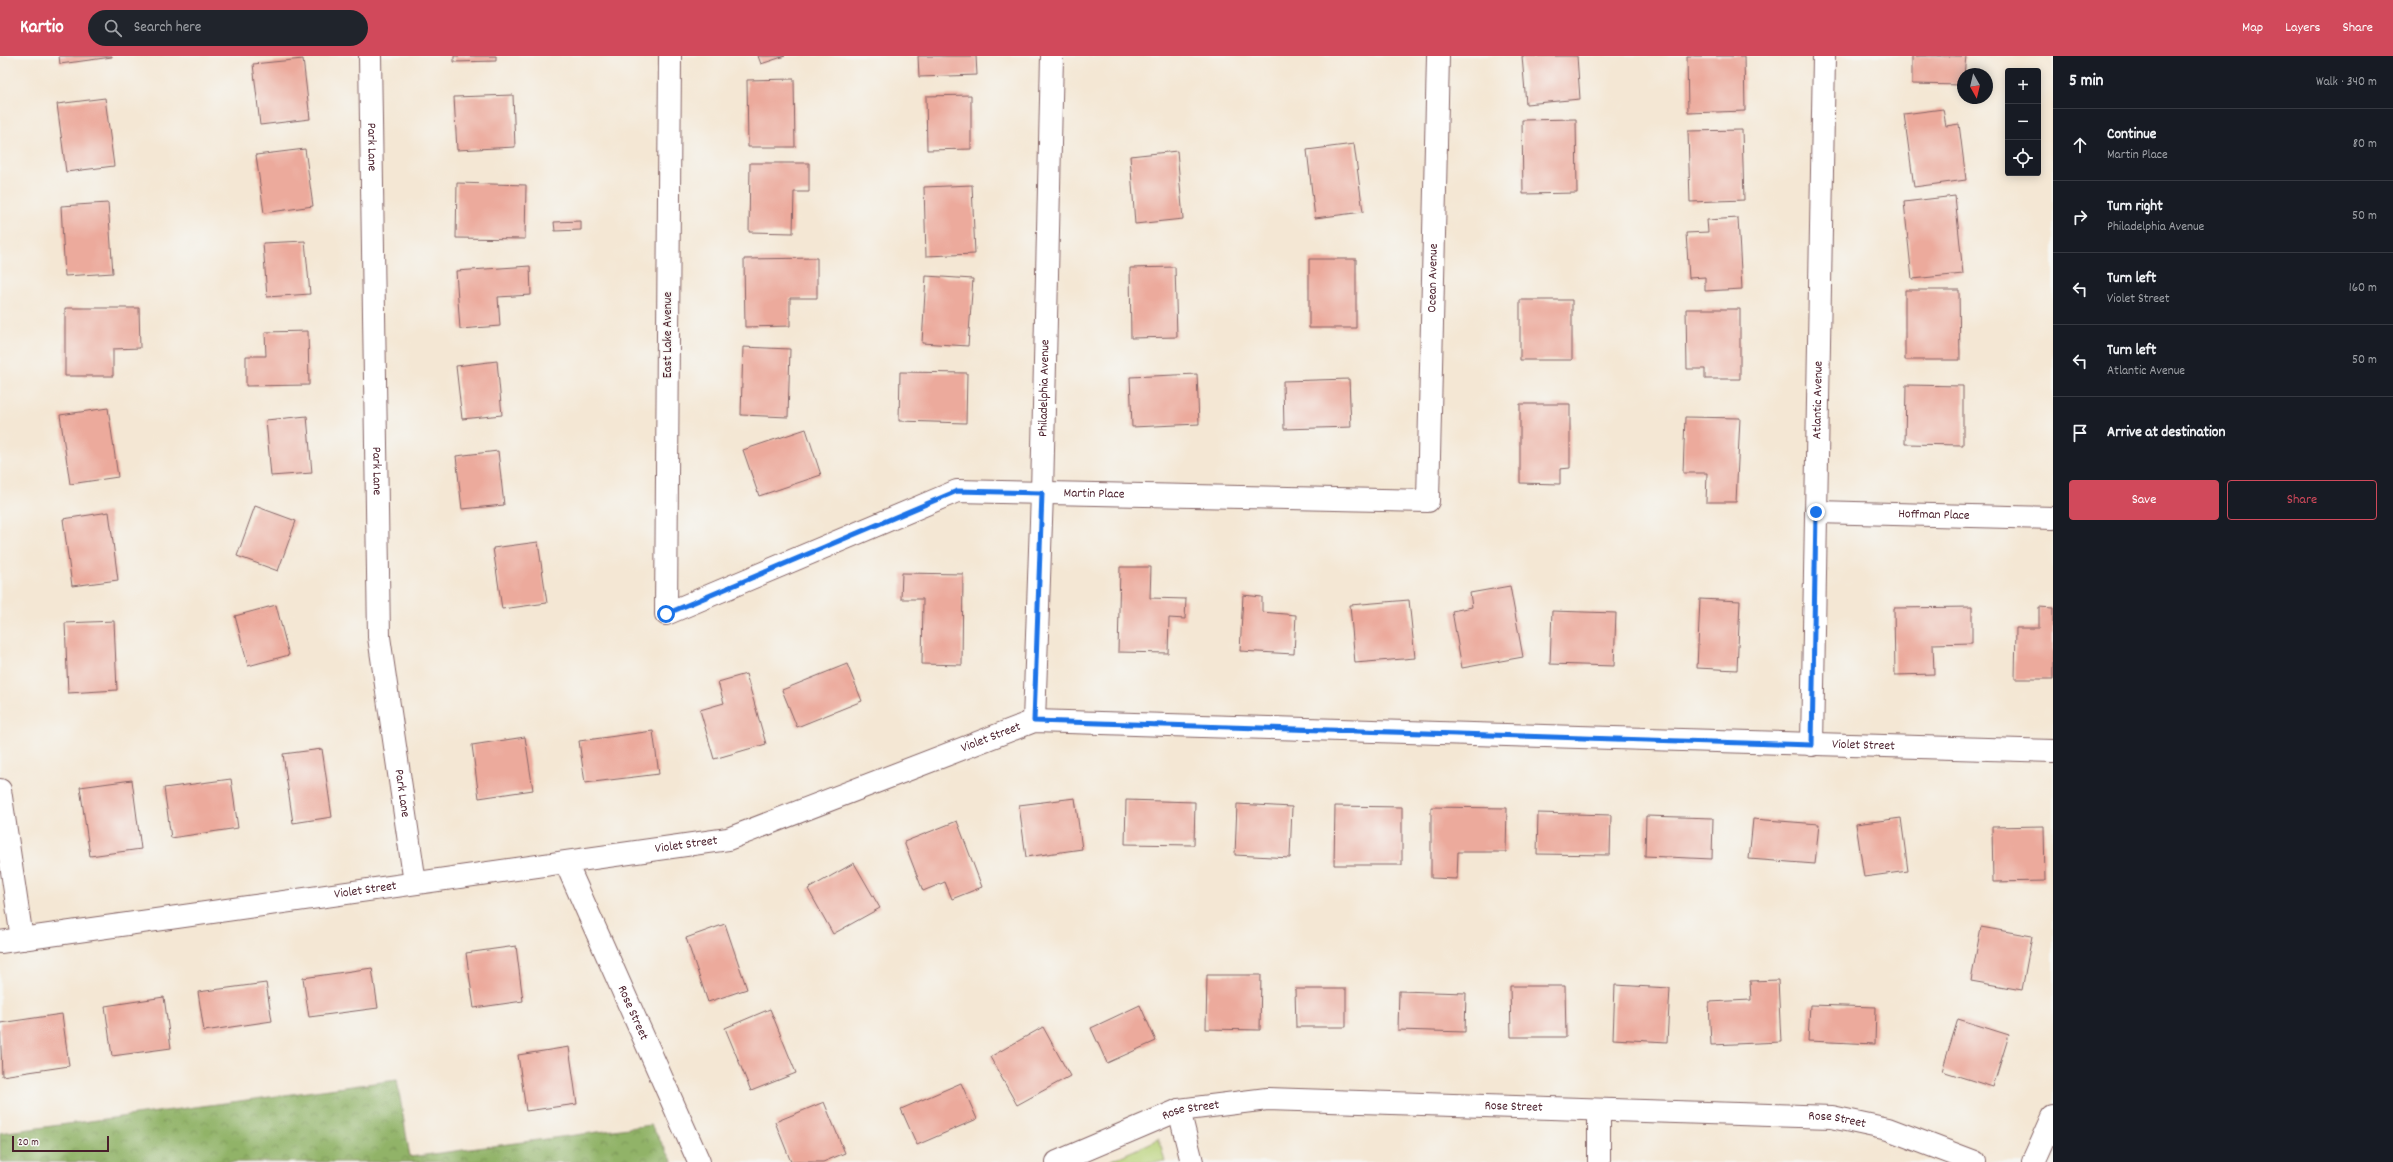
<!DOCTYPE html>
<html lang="en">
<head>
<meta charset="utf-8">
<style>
  :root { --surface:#171b24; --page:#20242c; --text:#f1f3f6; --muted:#9ea1a6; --line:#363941; --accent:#d1495b }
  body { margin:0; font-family:Dekko,sans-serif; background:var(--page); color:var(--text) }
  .controls { position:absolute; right:12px; top:12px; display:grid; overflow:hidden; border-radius:4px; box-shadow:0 2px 10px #0003 }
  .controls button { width:36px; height:36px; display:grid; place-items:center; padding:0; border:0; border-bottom:1px solid var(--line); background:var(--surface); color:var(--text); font:20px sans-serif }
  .compass { position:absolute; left:1957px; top:12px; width:36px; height:36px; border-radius:50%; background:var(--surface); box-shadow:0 2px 10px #0003; rotate:172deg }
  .scale { position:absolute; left:12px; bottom:10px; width:97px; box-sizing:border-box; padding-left:4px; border:2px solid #4a1f2b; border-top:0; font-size:11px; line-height:14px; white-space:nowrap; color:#4a1f2b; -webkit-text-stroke:3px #f6f6f2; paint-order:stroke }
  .stop { position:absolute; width:12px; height:12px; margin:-9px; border:3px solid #1a73e8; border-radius:50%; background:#fff }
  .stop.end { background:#1a73e8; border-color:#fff; box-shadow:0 1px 4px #0008 }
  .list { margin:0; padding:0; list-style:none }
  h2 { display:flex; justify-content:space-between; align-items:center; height:52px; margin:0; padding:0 16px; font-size:17px }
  h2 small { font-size:13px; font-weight:400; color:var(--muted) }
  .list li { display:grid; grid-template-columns:26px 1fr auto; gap:12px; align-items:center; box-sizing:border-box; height:72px; padding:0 16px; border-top:1px solid var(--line) }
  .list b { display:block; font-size:15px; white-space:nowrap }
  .list p { margin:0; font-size:13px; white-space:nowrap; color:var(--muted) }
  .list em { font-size:13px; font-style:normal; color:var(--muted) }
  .actions { display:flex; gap:8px; padding:12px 16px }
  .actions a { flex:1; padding:9px 0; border:1px solid var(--accent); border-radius:4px; text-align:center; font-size:14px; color:var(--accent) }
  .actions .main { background:var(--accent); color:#fff }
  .icon { flex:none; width:22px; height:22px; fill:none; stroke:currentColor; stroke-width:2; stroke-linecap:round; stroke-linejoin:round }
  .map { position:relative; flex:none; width:2053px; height:1106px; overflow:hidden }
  header { display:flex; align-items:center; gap:24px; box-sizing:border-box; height:56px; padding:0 20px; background:var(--accent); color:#fff }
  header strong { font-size:19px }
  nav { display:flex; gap:22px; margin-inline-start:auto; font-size:14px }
  .search { width:280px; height:36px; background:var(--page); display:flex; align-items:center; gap:10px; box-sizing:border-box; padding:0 14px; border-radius:22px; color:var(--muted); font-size:15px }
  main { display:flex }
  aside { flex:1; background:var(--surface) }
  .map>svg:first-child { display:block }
  .forest { fill:url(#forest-crowns); stroke:#6e694a }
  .green { fill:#b7d177; stroke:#807851 }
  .building { fill:#ecaa9c }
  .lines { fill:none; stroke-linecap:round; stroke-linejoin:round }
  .minor-casing { stroke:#866566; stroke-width:24 }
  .minor { stroke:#fff; stroke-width:22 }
  .route { stroke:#1a73e8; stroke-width:5 }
  .labels { text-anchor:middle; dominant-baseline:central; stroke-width:3; stroke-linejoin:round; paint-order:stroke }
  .street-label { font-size:13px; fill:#4a1f2b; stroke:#f6f6f2 }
</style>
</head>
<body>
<header>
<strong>Kartio</strong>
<div class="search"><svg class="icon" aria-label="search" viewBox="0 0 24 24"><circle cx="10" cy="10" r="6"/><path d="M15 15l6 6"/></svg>Search here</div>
<nav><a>Map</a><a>Layers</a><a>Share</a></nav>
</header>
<main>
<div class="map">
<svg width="2053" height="1106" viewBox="0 0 2053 1106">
  <defs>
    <pattern id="forest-crowns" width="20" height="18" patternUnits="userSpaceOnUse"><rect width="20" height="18" fill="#91b368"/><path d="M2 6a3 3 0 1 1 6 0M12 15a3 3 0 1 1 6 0" fill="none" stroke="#789156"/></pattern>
  </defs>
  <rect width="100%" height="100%" fill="#f6f6f2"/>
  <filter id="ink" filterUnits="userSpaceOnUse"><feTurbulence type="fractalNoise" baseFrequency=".025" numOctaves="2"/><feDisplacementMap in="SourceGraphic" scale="8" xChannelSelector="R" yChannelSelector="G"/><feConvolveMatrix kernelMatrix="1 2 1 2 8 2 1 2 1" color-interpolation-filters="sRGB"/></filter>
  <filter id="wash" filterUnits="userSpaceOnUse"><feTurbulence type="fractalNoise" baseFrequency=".012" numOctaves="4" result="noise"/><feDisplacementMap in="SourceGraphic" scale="16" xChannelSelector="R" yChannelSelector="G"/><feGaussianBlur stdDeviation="0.9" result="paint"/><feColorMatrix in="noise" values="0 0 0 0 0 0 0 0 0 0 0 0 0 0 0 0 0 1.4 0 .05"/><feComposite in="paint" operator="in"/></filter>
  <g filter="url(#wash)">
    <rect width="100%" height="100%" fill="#f4e7d4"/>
    <!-- forest -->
    <path class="forest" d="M397 1024 410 1101 651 1069 673 1106H2L0 1103V1077Z"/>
    <!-- green -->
    <path class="green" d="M1159 1083 1165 1106H1108Z"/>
    <g id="blocks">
      <!-- building -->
      <path class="building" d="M59 0H112V1L60 8Z
        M454 0H496V5L454 6Z
        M758 0H785L761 8Z
        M918 0H976L977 19 919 21Z
        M1522 0H1577L1580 43 1526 48Z
        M1687 0H1744L1745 55 1688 57Z
        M1912 0H1966L1963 29 1912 28Z
        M303 3 310 63 260 69 253 8Z
        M794 23 795 91H748L747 24Z
        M513 39 515 91 457 94 454 41Z
        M971 39V93L927 94 926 40Z
        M105 42 114 110 66 116 57 48Z
        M1943 53 1946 70 1959 68 1966 124 1914 131 1904 58Z
        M1576 63 1577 137 1523 138 1522 64Z
        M1742 74 1744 144 1690 146 1688 75Z
        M1354 88 1363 156 1315 162 1307 94Z
        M305 93 313 150 264 157 256 99Z
        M1177 95 1183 163 1135 168 1130 100Z
        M750 107H809V136H794L793 177 749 176Z
        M457 127 526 129 525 183 456 182Z
        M972 129 975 198 926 200 924 131Z
        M1955 140 1963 218 1912 223 1904 146Z
        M108 147 113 217 65 220 61 150Z
        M1738 162 1742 233 1705 235V221L1689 222 1686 177 1708 176 1707 164Z
        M581 165V174L555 175 554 166Z
        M305 185 310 238 267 241 263 187Z
        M817 202V242H790V270L745 271 744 203Z
        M1309 203H1356V272H1309Z
        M530 210 531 239 498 241 500 270 460 273 456 215Z
        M1175 211 1177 281 1131 282 1130 212Z
        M926 220 973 223 968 290 922 287Z
        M1905 234H1959L1960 304H1905Z
        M1520 244H1572V304H1520Z
        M65 252H139L140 292 113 293V320H65Z
        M1686 253H1740V323H1705V313H1687Z
        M308 275 309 329 246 330V300H266L265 276Z
        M743 291 790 293 788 361 741 359Z
        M497 305 502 359 462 363 456 310Z
        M900 316 967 317 966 367 899 365Z
        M1197 318 1199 368 1132 371 1130 321Z
        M1349 323 1351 371 1284 373 1283 325Z
        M1906 329 1963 330V389L1905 388Z
        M1520 348H1570V412L1560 413V428L1520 427Z
        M108 352 118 421 70 428 60 359Z
        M307 360 312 417 271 420 266 364Z
        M1685 361 1740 362 1736 446H1706L1707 417H1683Z
        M806 373 821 419 759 440 743 394Z
        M498 395 504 449 462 453 456 400Z
        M255 450 296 465 278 515 237 500Z
        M109 456 118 524 72 530 63 463Z
        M538 486 547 547 502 553 493 492Z
        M1120 511H1151L1150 542 1186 543 1185 563 1169 562 1168 597 1118 596Z
        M902 517 963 518 962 609 922 608 923 543H901Z
        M1510 530 1523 601 1462 612 1452 555 1472 551 1470 537Z
        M1243 539 1262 541V556L1296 559 1294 598 1240 595Z
        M1700 543 1740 545 1737 614 1697 612Z
        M1409 544 1415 602 1355 607 1350 549Z
        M276 549 289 599 248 610 235 560Z
        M1972 551V587L1933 588 1934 618 1895 619 1894 552Z
        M2039 551 2053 552V623H2015L2016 572H2039Z
        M1552 555 1616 557 1614 610 1550 608Z
        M114 565 117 634 68 637 65 567Z
        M847 608 862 645 797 671 782 634Z
        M746 618 766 688 714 703 700 654 724 647 718 626Z
        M653 675 659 718 585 727 579 685Z
        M525 681 533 734 479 742 472 689Z
        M322 693 332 761 293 767 283 698Z
        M231 723 238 772 171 782 164 732Z
        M132 724 141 793 90 800 80 731Z
        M1075 742 1082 793 1026 801 1019 749Z
        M1126 744 1195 746 1194 789 1125 788Z
        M1237 748 1292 751 1290 802 1235 799Z
        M1335 750 1402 751V809H1334Z
        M1431 751 1507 752 1506 796H1458L1457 823 1431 822Z
        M1538 757 1611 759 1610 799 1537 798Z
        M1646 760 1713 762 1712 803 1645 800Z
        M1901 762 1908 815 1864 821 1856 768Z
        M1753 763 1819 768 1815 808 1749 803Z
        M957 765 982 831 952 843 945 826 923 835 904 786Z
        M2044 770 2045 825 1993 826 1992 771Z
        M854 807 880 852 833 878 808 833Z
        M725 868 747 933 708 946 686 882Z
        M1981 871 2032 880 2022 934 1971 925Z
        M516 890 523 945 474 952 466 897Z
        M372 912 378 952 309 961 303 922Z
        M1207 919H1261L1260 974 1206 973Z
        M1778 924 1781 986 1711 989 1709 946 1751 944 1750 925Z
        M266 927 272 965 204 975 198 936Z
        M1615 929 1670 932 1667 986 1613 983Z
        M1510 930H1565L1566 981H1511Z
        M1295 933H1346V971H1296Z
        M1399 935 1466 937 1465 976 1398 974Z
        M164 941 171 992 112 1000 105 950Z
        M1140 949 1156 985 1107 1007 1091 972Z
        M1810 949 1876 951 1875 988 1808 985Z
        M770 953 796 1017 751 1035 725 972Z
        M62 958 69 1010 2 1020 0 967Z
        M1958 963 2009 979 1993 1031 1942 1015Z
        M1043 971 1070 1020 1017 1049 990 1001Z
        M569 991 577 1048 526 1055 518 999Z
        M961 1027 977 1063 917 1089 901 1053Z
        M824 1046 845 1097 823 1106H791L775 1066Z"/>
    </g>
  </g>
  <g filter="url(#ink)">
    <use href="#blocks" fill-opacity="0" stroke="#866566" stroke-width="1"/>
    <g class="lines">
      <defs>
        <g id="minor">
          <path id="s1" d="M370 0 379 581 415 827"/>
          <path id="s2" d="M670 0 666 558 957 435 1428 445 1438 0"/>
          <path id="s3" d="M1816 456 2053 462"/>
          <path id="s4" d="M1034 665 1042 437 1052 0"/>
          <path id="s5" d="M1812 689 1824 0"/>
          <path d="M0 734 22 883"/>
          <path id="s6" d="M566 807 699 1106"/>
          <path id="s7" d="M0 886 728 783 1034 665 2053 695"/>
          <path d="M1179 1054 1192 1106"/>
          <path id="s8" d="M1057 1106 1179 1054 1267 1043 1832 1061 1888 1073 1975 1106"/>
          <path d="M1599 1106V1054"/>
          <path d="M2033 1106 2053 1061"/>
        </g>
      </defs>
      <!-- minor casing -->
      <use href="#minor" class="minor-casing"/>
      <!-- minor -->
      <use href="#minor" class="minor"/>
    </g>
  </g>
  <g class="lines" filter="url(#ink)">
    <!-- route -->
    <path class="route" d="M666 558 957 435 1042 437 1034 665 1812 689 1816 456"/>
  </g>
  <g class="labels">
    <!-- street labels -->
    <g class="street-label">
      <text stroke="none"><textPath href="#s1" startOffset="91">Park Lane</textPath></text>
      <text stroke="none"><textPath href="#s2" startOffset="1568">Ocean Avenue</textPath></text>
      <text transform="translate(668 279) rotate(-90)">East Lake Avenue</text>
      <text stroke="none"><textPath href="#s4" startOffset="333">Philadelphia Avenue</textPath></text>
      <text stroke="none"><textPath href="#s5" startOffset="345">Atlantic Avenue</textPath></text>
      <text stroke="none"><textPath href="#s1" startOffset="415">Park Lane</textPath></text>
      <text stroke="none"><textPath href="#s2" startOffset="1011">Martin Place</textPath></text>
      <text stroke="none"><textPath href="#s3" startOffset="118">Hoffman Place</textPath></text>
      <text stroke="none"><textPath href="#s7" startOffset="1017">Violet Street</textPath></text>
      <text stroke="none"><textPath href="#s7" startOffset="1893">Violet Street</textPath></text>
      <text stroke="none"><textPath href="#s1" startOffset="739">Park Lane</textPath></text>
      <text stroke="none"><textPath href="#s7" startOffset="693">Violet Street</textPath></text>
      <text stroke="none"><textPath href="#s7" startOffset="369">Violet Street</textPath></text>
      <text stroke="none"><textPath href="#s6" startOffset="164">Rose Street</textPath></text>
      <text stroke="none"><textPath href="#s8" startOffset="468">Rose Street</textPath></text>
      <text stroke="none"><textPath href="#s8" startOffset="144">Rose Street</textPath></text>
      <text stroke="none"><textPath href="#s8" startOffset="792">Rose Street</textPath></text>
    </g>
  </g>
</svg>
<div class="controls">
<button>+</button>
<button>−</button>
<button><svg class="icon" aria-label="locate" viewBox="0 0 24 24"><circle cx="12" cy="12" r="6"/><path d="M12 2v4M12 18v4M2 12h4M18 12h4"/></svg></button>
</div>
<svg class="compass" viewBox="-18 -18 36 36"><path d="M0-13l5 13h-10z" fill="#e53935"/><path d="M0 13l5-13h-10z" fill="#9ea1a6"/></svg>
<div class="scale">20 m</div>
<div class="stop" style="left:666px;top:558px"></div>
<div class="stop end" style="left:1816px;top:456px"></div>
</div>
<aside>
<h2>5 min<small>Walk · 340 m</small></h2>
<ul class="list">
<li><svg class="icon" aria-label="ahead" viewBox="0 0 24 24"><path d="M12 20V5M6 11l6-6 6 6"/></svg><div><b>Continue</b><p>Martin Place</p></div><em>80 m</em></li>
<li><svg class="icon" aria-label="right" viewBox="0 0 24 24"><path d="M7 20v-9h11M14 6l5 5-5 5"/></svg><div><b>Turn right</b><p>Philadelphia Avenue</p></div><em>50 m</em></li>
<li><svg class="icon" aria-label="left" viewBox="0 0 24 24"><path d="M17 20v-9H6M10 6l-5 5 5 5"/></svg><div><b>Turn left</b><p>Violet Street</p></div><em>160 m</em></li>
<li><svg class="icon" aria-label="left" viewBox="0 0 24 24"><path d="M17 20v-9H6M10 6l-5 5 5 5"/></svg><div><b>Turn left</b><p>Atlantic Avenue</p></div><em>50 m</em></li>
<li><svg class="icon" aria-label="arrive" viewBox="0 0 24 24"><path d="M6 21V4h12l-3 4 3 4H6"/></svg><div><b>Arrive at destination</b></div></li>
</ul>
<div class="actions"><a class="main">Save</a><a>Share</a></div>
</aside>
</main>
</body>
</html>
